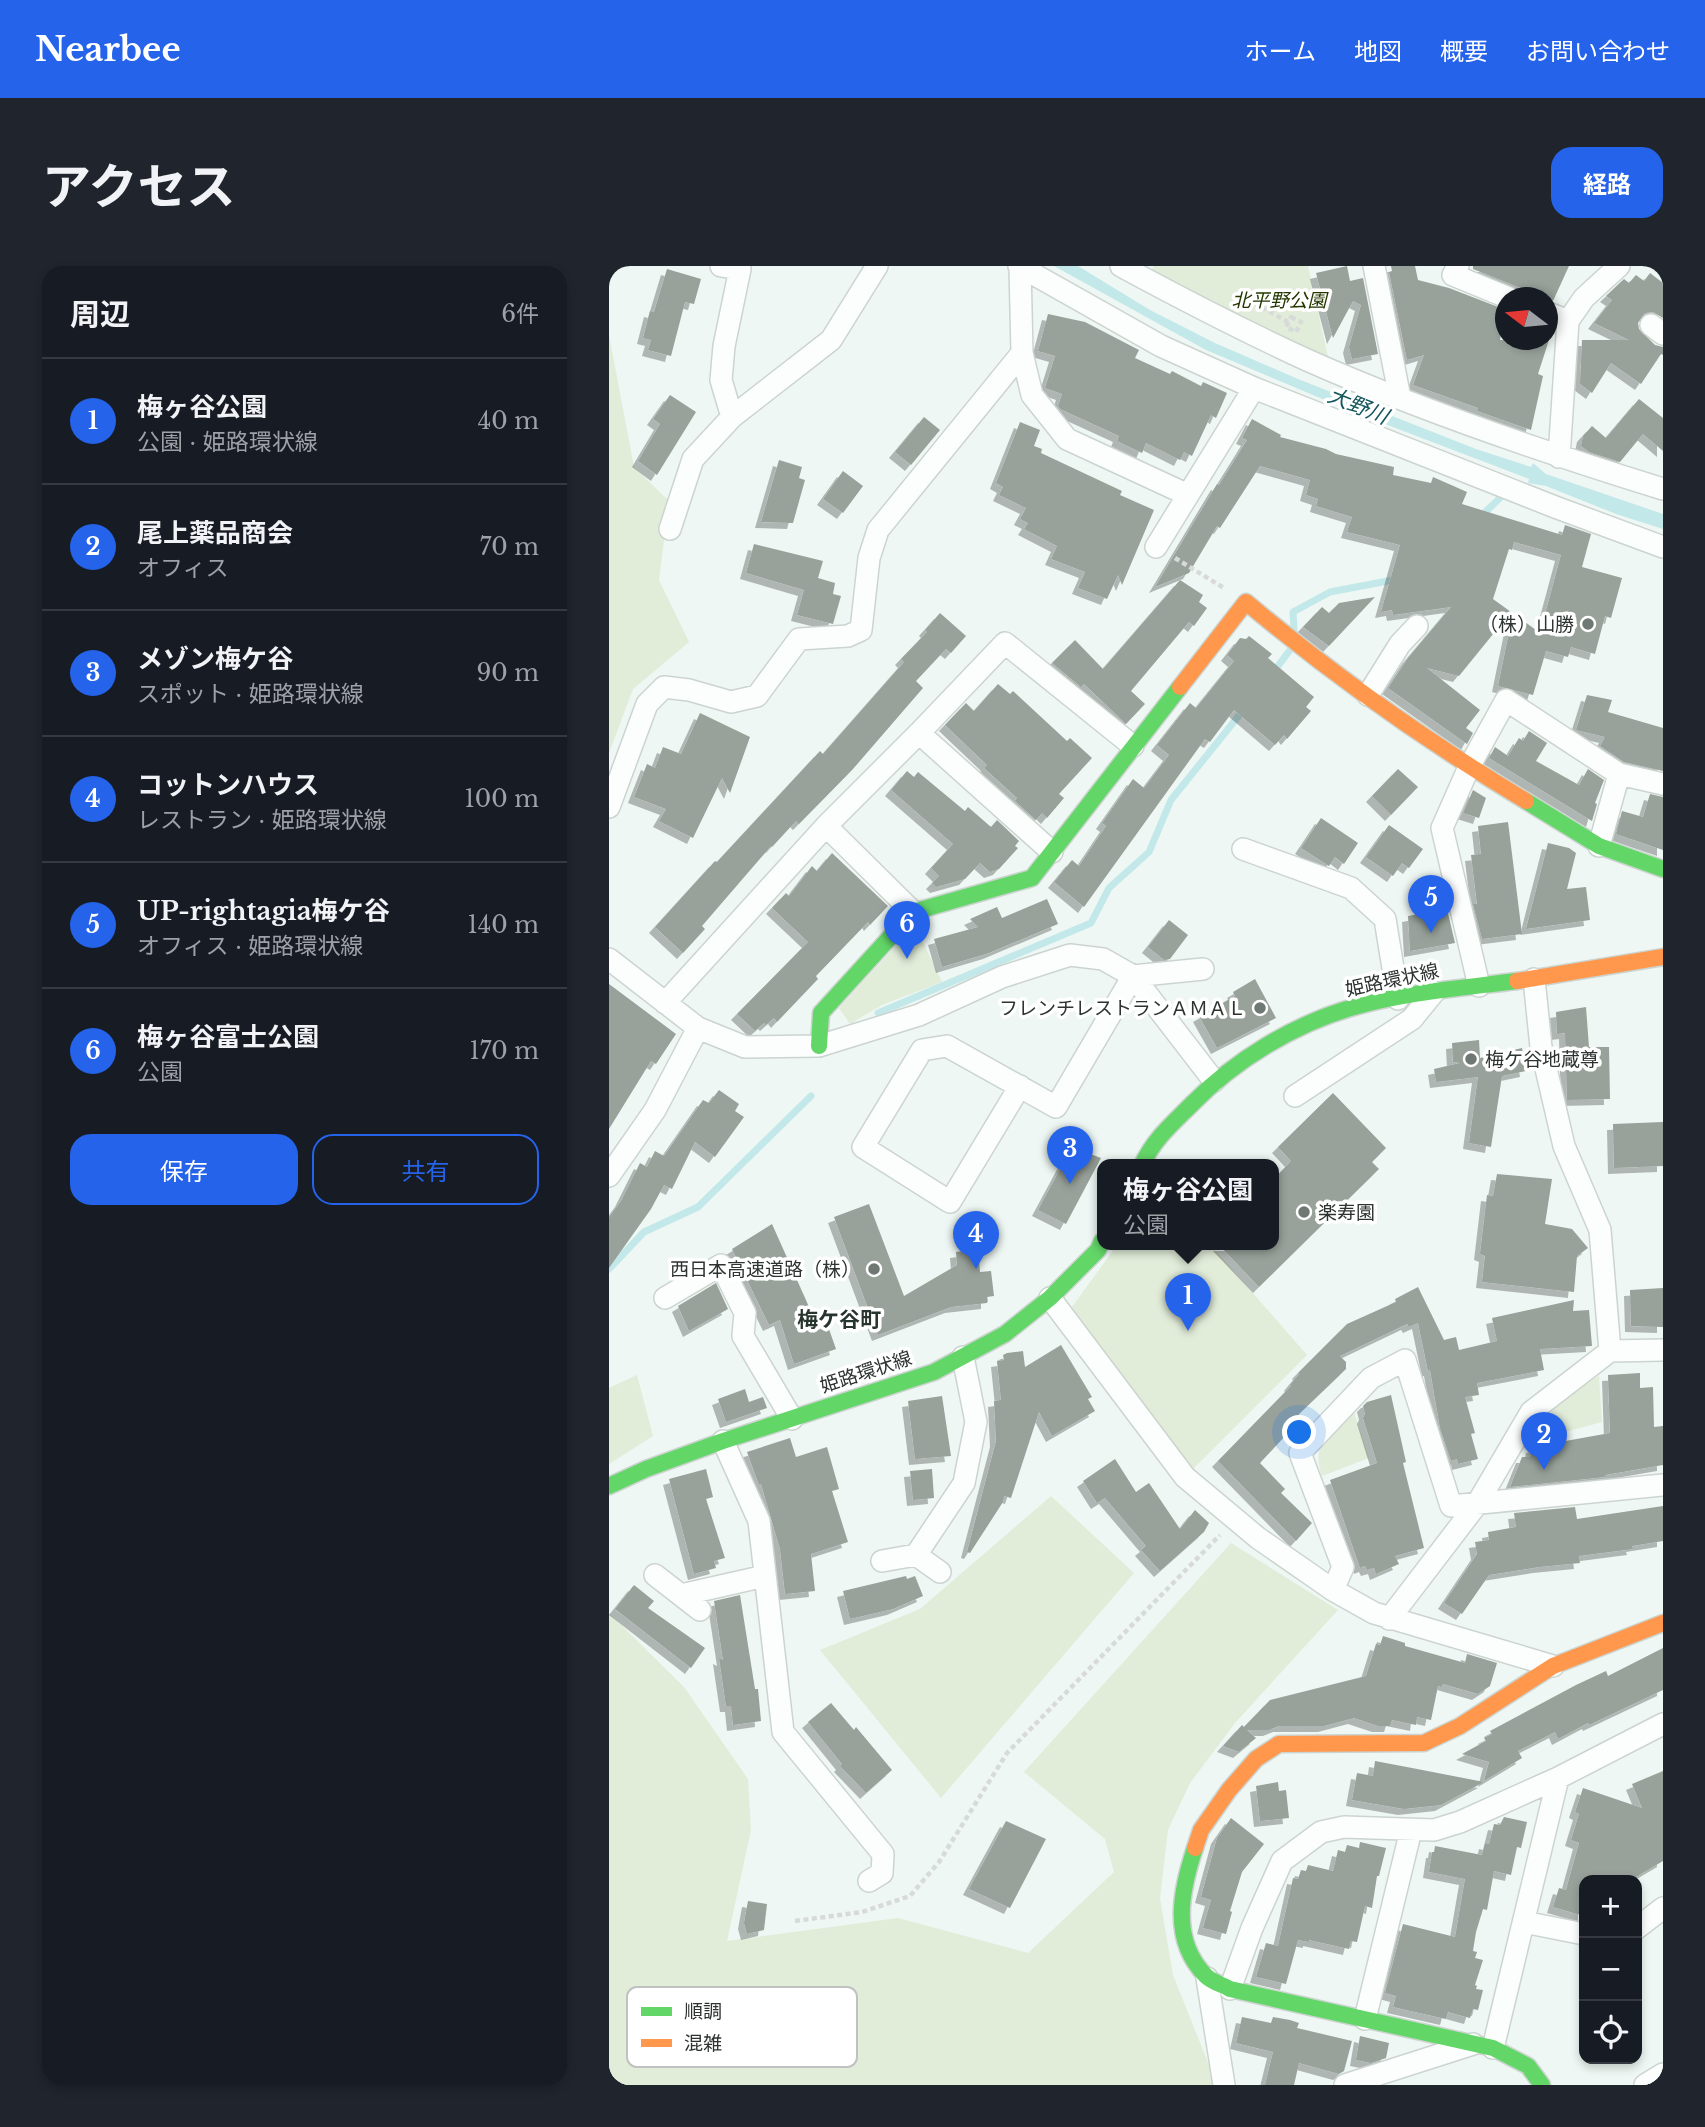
<!DOCTYPE html>
<html lang="ja">
<head>
<meta charset="utf-8">
<style>
  :root { --surface:#171b24; --page:#20242c; --text:#f1f3f6; --muted:#9ea1a6; --line:#363941; --accent:#2563eb }
  body { margin:0; font-family:"Libre Baskerville","Noto Sans JP",serif; background:var(--page); color:var(--text) }
  .controls { position:absolute; right:21px; bottom:21px; display:grid; overflow:hidden; border-radius:14px; box-shadow:0 4px 10px #0003 }
  .controls button { width:63px; height:63px; display:grid; place-items:center; padding:0; border:0; border-bottom:2px solid var(--line); background:var(--surface); color:var(--text); font:35px sans-serif }
  .compass { position:absolute; left:886px; top:21px; width:63px; height:63px; border-radius:50%; background:var(--surface); box-shadow:0 4px 10px #0003; rotate:286deg }
  .you { position:absolute; left:691px; top:1167px; width:24px; height:24px; margin:-18px; border:5px solid #fff; border-radius:50%; background:#1a73e8; box-shadow:0 0 0 10px #1a73e833 }
  .badge { display:grid; place-items:center; width:46px; height:46px; border-radius:50%; background:var(--accent); color:#fff; font-size:23px; font-weight:700 }
  .pin { position:absolute; translate:-50% -58px; filter:drop-shadow(0 2px 4px #0008) }
  .pin::after { content:''; position:absolute; top:37px; width:24px; height:21px; background:inherit; clip-path:polygon(0 0,100% 0,50% 100%) }
  .popup { position:absolute; left:488px; top:893px; width:182px; height:91px; box-sizing:border-box; display:grid; place-content:center; border-radius:14px; background:var(--surface); filter:drop-shadow(0 2px 5px #0005); font-size:23px; white-space:nowrap; color:var(--muted) }
  .popup b { font-size:26px; color:var(--text) }
  .popup::after { content:''; position:absolute; left:50%; top:100%; margin-left:-14px; border:14px solid transparent; border-top-color:var(--surface) }
  .list { margin:0; padding:0; list-style:none }
  h2 { display:flex; justify-content:space-between; align-items:center; height:91px; margin:0; padding:0 28px; font-size:30px }
  h2 small { font-size:23px; font-weight:400; color:var(--muted) }
  .list li { display:grid; grid-template-columns:46px 1fr auto; gap:21px; align-items:center; box-sizing:border-box; height:126px; padding:0 28px; border-top:2px solid var(--line) }
  .list b { display:block; font-size:26px; white-space:nowrap }
  .list p { margin:0; font-size:23px; white-space:nowrap; color:var(--muted) }
  .list em { font-size:23px; font-style:normal; color:var(--muted) }
  .actions { display:flex; gap:14px; padding:21px 28px }
  .actions a { flex:1; padding:16px 0; border:2px solid var(--accent); border-radius:21px; text-align:center; font-size:24px; color:var(--accent) }
  .actions .main { background:var(--accent); color:#fff }
  .icon { flex:none; width:38px; height:38px; fill:none; stroke:currentColor; stroke-width:2; stroke-linecap:round; stroke-linejoin:round }
  .map { position:relative; flex:none; width:1054px; height:1819px; overflow:hidden; border-radius:21px }
  header { display:flex; align-items:center; gap:42px; box-sizing:border-box; height:98px; padding:0 35px; background:var(--accent); color:#fff }
  header strong { font-size:33px }
  nav { display:flex; gap:38px; margin-inline-start:auto; font-size:24px }
  .intro { display:flex; align-items:center; justify-content:space-between; box-sizing:border-box; height:168px; padding:0 42px }
  h1 { margin:0; font-size:49px }
  .button { padding:18px 32px; border-radius:21px; background:var(--accent); color:#fff; font-size:24px; font-weight:700 }
  main { display:flex; gap:42px; padding:0 42px }
  aside { flex:1; background:var(--surface); border-radius:21px; box-shadow:0 4px 10px #0003 }
  .map>svg:first-child { display:block }
  .green { fill:#e1ecd9 }
  .water { fill:#c3e8e9 }
  .lines { fill:none; stroke-linecap:round; stroke-linejoin:round }
  .stream { stroke:#c3e8e9; stroke-width:7 }
  .building { fill:#98a19a; filter:url(#shadow) }
  .street-casing { stroke:#ccd4d0; stroke-width:24 }
  .fast-casing { stroke:#ccd4d0; stroke-width:19 }
  .slow-casing { stroke:#ccd4d0; stroke-width:19 }
  .path { stroke:#d8dada; stroke-width:4.5; stroke-dasharray:5 3.5; stroke-linecap:butt }
  .street { stroke:#fcfefd; stroke-width:21 }
  .fast { stroke:#63d668; stroke-width:16 }
  .slow { stroke:#ff974d; stroke-width:16 }
  .poi-dot { fill:#707874; stroke:#fff; stroke-width:2.5 }
  .labels { text-anchor:middle; dominant-baseline:central; stroke-width:7; stroke-linejoin:round; paint-order:stroke }
  .park-label { font-size:19px; font-style:italic; fill:#253700; stroke:#fff }
  .poi-label { font-size:19px; fill:#2c3330; stroke:#fff; text-anchor:end }
  .street-label { font-size:19px; fill:#2c3330; stroke:#fff }
  .water-label { font-size:21px; font-style:italic; fill:#13575c; stroke:#fff }
  .neighbourhood-label { font-size:21px; font-weight:bold; fill:#28352f; stroke:#fff }
  .key { fill:#fff; stroke:#c0c2c1; stroke-width:2 }
  .key-label { font-size:19px; fill:#2c3330 }
</style>
</head>
<body>
<header>
<strong>Nearbee</strong>
<nav><a>ホーム</a><a>地図</a><a>概要</a><a>お問い合わせ</a></nav>
</header>
<div class="intro"><h1>アクセス</h1><a class="button">経路</a></div>
<main>
<aside>
<h2>周辺<small>6件</small></h2>
<ul class="list">
<li><span class="badge">1</span><div><b>梅ヶ谷公園</b><p>公園 · 姫路環状線</p></div><em>40 m</em></li>
<li><span class="badge">2</span><div><b>尾上薬品商会</b><p>オフィス</p></div><em>70 m</em></li>
<li><span class="badge">3</span><div><b>メゾン梅ケ谷</b><p>スポット · 姫路環状線</p></div><em>90 m</em></li>
<li><span class="badge">4</span><div><b>コットンハウス</b><p>レストラン · 姫路環状線</p></div><em>100 m</em></li>
<li><span class="badge">5</span><div><b>UP-rightagia梅ケ谷</b><p>オフィス · 姫路環状線</p></div><em>140 m</em></li>
<li><span class="badge">6</span><div><b>梅ヶ谷富士公園</b><p>公園</p></div><em>170 m</em></li>
</ul>
<div class="actions"><a class="main">保存</a><a>共有</a></div>
</aside>
<div class="map">
<svg width="1054" height="1819" viewBox="0 0 1054 1819">
  <defs>
    <filter id="shadow"><feDropShadow dx="-6" dy="6" stdDeviation="0" flood-color="#0004"/></filter>
  </defs>
  <rect width="100%" height="100%" fill="#eef7f3"/>
  <!-- green -->
  <path class="green" d="M545 0H699L720 96 540 8Z
    M0 69 25 201 60 235 50 314 80 376 24 423 0 487Z
    M296 670H311L333 716 273 739 241 758 230 742Z
    M508 979H602L698 1089 581 1206 539 1150 463 1041Z
    M28 1109 44 1170 0 1198V1122Z
    M990 1110 993 1156 923 1175C943 1139 956 1131 990 1110Z
    M744 1143 760 1192 713 1210C701 1177 723 1164 744 1143Z
    M442 1230 525 1307 332 1532 211 1384 311 1343Z
    M622 1277 729 1344 626 1457 581 1517 559 1564 551 1633 564 1709 608 1819H0V1347L75 1421 139 1513 142 1564 118 1675 289 1652 419 1687 505 1606 496 1573 415 1506Z"/>
  <!-- water -->
  <path class="water" d="M445 0H469L541 44 606 77 689 113 867 183 922 201 924 197 937 208 1054 248V263L1007 248 937 220 919 217 920 213 747 147 597 84Z"/>
  <g class="lines">
    <!-- stream -->
    <path class="stream" d="M871 251 891 232
      M685 363 684 346 721 326 789 313
      M663 408 681 384
      M269 747 482 657 500 622 540 586 562 534 636 442
      M0 1003 35 966 89 941 202 830"/>
  </g>
  <!-- building -->
  <path class="building" d="M738 0 741 15 754 12 769 88 743 93 740 81 752 39 744 35 724 72 707 7Z
    M782 0H806L809 14 840 22 897 44 891 74H940L929 108 934 110 922 164 868 145 869 142 804 119 815 89 798 94 780 6 783 5Z
    M864 0H960L944 35 864 3Z
    M58 3 92 13 85 38 76 36 62 90 39 84 42 74 34 72 41 45 45 46Z
    M1041 7 1054 17V52L1044 46 1036 47 1029 57 1030 63 1046 79 1054 81V89L1052 88 1032 118 1002 97 983 127 971 118 973 74H1020L985 57 1003 34 997 30 1015 13 1020 17 1027 9 1035 15Z
    M439 48 476 56 530 84 526 92 561 108 563 105 592 120 594 116 618 127 607 152 602 149 583 190 575 186 571 194 537 177 533 187 508 175 510 170 451 143 449 140 453 128 436 122 446 90 429 85Z
    M61 129 87 146 48 209 29 195 51 158 44 153Z
    M1030 133 1054 152V185L1034 168 1011 196 980 186 972 180 974 170 983 160 997 172Z
    M315 151 331 164 302 199 286 186Z
    M643 153 672 169 671 171 717 183 727 188 785 201 784 209 822 217 824 211 858 226 853 238 953 269 956 259 982 268 973 301 1013 312 1002 352 996 350 986 388 962 381 959 391 937 385 924 429 889 420 904 347 931 367 952 289 905 276 903 284 900 283 884 333 902 346 850 410 818 402 871 444 857 462 864 467 858 478 779 422 799 392 842 341 784 349 783 344 772 346 791 279 738 266 743 251 707 240 709 233 697 229 701 214 651 200 611 262 608 260 580 307 546 321 608 218 610 219 638 174 633 172Z
    M411 156 431 164 425 180 433 183 432 187 513 225 511 229 545 244 513 319 509 309 498 333 469 322 476 306 442 293 448 280 415 263 419 257 411 253 417 242 390 229 394 221 387 217Z
    M170 194 193 201 190 212 196 214 184 257 152 256Z
    M234 205 254 220 234 247 214 233Z
    M145 278 214 295 209 312 226 317 224 328 232 330 224 358 188 349 195 324 137 307Z
    M571 314 594 329 590 336 598 342 585 360 580 356 522 425 536 438 517 458 475 418 472 421 443 397 466 374 494 403Z
    M766 331 720 380 694 361 713 341 720 347 730 337Z
    M331 347 357 370 342 387 337 383 307 415 314 422 244 503 190 558 187 555 163 581 162 580 93 660 96 663 74 687 46 661 106 595 108 596 211 485 214 488 295 396 292 393 318 366 316 364Z
    M640 370 663 388 659 392 705 431 697 441 702 445 678 473 675 469 666 479 625 444 601 476 596 473 475 641 445 616 463 594 470 600 497 560 493 557 524 513 535 522 560 489 548 479 581 437 587 442 625 395 618 389 631 372 637 373Z
    M389 418 401 428 404 425 458 475 461 472 483 492 450 528 455 532 438 552 433 547 427 554 406 535 408 532 375 502 378 499 336 459 357 437 365 445Z
    M978 429 1003 434 999 446 1054 462V505L1015 496 991 480 996 471 967 464Z
    M91 447 141 471 121 527 113 512 84 572 50 555 57 543 25 531 38 498 46 502 54 481 72 488Z
    M920 465 938 477 927 495 970 519 979 503 995 514 986 537 988 538 983 555 880 492 886 481 899 490 910 472 914 475Z
    M789 503 809 521 782 549 763 530Z
    M298 505 305 511 309 506 356 545 359 541 382 561 388 554 410 575 406 580 409 582 390 603 381 606 371 597 356 613 327 621 323 617 330 610 322 602 344 578 282 524Z
    M864 524 877 532 870 552 854 547Z
    M1041 528 1054 531V584L1007 568 1013 545 1034 551Z
    M712 552 749 577 735 598 726 591 720 600 692 582Z
    M899 556 913 668 873 673 864 638H868L862 589 872 588 869 560Z
    M780 559 814 583 800 602 793 597 784 610 757 591Z
    M939 577 960 582 967 587 958 623 977 621 981 654 917 663Z
    M223 587 279 640 261 659 259 656 207 710 209 713 168 756 165 752 157 759 155 757 146 765 128 748 199 676 163 642 177 627 180 630 203 600 208 605Z
    M438 633 449 658 380 687 333 701 325 673 369 661 361 653 388 641 393 652Z
    M838 643 846 677 801 685 799 650Z
    M560 654 579 669 561 693 555 694 539 681Z
    M646 713 667 752 608 782 590 750 626 730 624 726Z
    M0 718 67 768 47 798 42 795 0 863Z
    M977 741 980 781H1000L1001 833 958 834 956 767 948 768 947 746Z
    M870 774 871 792 913 782 917 805 893 810 882 881 860 877 869 811 827 816 825 803 851 797 844 796 843 777Z
    M110 824 130 838 126 845 135 851 106 891 86 876 63 923 55 919 42 943 0 1002V951L12 935 31 897 38 901 46 885 55 890 94 834 100 837Z
    M724 827 777 882 763 896 770 903 650 1021 610 979H665V913L682 895 669 881Z
    M1054 856V900L1005 902 1004 858Z
    M463 881 492 892 457 958 429 944Z
    M888 908 943 913 936 958 963 963 979 982 968 990 965 1026 873 1016 876 990 871 988 878 929 884 930Z
    M260 938 295 1030 348 999 347 986 369 983 371 1006 382 1005 385 1030 378 1031V1037L342 1041 269 1069 225 951Z
    M163 958 205 1052 215 1049 227 1083 185 1098 171 1054 160 1059 123 983Z
    M107 1017 119 1043 80 1065 69 1040Z
    M809 1021 835 1074 847 1071 850 1084 888 1075 883 1052 965 1034 964 1045 980 1044 983 1080 931 1083 935 1104 868 1117 870 1129 856 1131 866 1167 862 1168 869 1193 849 1198 848 1193 842 1195 831 1162 821 1104 819 1105 809 1057 800 1061 798 1058 731 1090 737 1096V1103L691 1147 686 1154 692 1153 651 1197 676 1223 672 1227 703 1257 687 1275 609 1195 682 1120 681 1119 690 1108 689 1107 738 1058 787 1036 786 1033Z
    M1054 1022V1061L1022 1060 1021 1024Z
    M452 1079 483 1131 479 1133 486 1145 443 1170 430 1146 402 1232 395 1230 394 1236 361 1287 358 1286 387 1175 385 1135 392 1134 388 1095 395 1094 394 1089 398 1087 414 1085 416 1101Z
    M1031 1107V1122L1044 1121 1045 1161 1054 1160V1199L996 1209V1211L901 1221 913 1191H921L923 1181 1001 1167 999 1109Z
    M136 1123 140 1136 154 1131 158 1142 117 1156 109 1133Z
    M782 1129 797 1196 794 1197 815 1282 786 1290 790 1298 767 1308 765 1302 758 1304 756 1300 751 1302 721 1214 768 1197 754 1152 756 1148 754 1140 758 1136Z
    M333 1130 342 1190 306 1193 299 1135Z
    M181 1172 187 1191 218 1181 230 1223 223 1225 239 1276 202 1288 206 1325 176 1328 171 1283 152 1218 150 1219 138 1186Z
    M506 1193 527 1226 540 1217 571 1263 586 1244 600 1257 595 1266 551 1305 532 1284 537 1280 496 1232 488 1237 474 1215Z
    M97 1203 104 1231 97 1233 116 1292 105 1295 107 1302 85 1308 60 1213Z
    M323 1203 325 1232 304 1234 301 1205Z
    M1054 1240V1275L1023 1280 1024 1283 970 1290 971 1297 930 1301 880 1309 853 1348 835 1337 868 1288 866 1276 880 1274 879 1266 907 1261 905 1247 966 1241 968 1253Z
    M297 1310 298 1313 306 1310 314 1330 284 1343 241 1353 234 1325Z
    M25 1319 45 1335 39 1342 96 1382 82 1402 6 1343Z
    M131 1329 146 1423H149L152 1455 124 1459 122 1440H117L110 1392 114 1394 105 1335Z
    M774 1370 796 1377V1380L856 1397 858 1388 888 1397 881 1420 869 1428 834 1418 833 1421 829 1420 822 1454 808 1451 807 1459 783 1454 781 1460H769L745 1452 715 1460H670L660 1464H638L647 1472 630 1486 614 1480 633 1459 635 1461 661 1434 757 1410 767 1378 771 1379Z
    M1054 1382V1424L980 1459 979 1457 949 1473 946 1466 909 1485 913 1492 875 1515 880 1496 853 1488 877 1475 875 1472 883 1468 881 1465 967 1419 997 1405 999 1410Z
    M222 1437 245 1464 247 1461 283 1504 257 1527 231 1500 233 1498 199 1456Z
    M766 1495 803 1502 875 1516 832 1539 795 1543 743 1534 748 1507 764 1510Z
    M1054 1505V1595L1022 1614H975V1650L944 1641 950 1622 957 1624 970 1577 962 1574 970 1548 966 1546 974 1522 1033 1542 1023 1518Z
    M669 1516 670 1525 677 1524 680 1552 651 1555 647 1520Z
    M895 1551 918 1556 912 1582 908 1581 902 1609 885 1605 878 1644 874 1643 867 1666 864 1685 868 1686 866 1692 874 1694 866 1719 868 1720 867 1723 874 1724 869 1744 864 1743 861 1752 839 1746 837 1753 784 1741 787 1730 776 1727 794 1658 846 1671 856 1613 820 1606 823 1586H825L826 1580 873 1589 876 1577 880 1578 885 1558 891 1559Z
    M622 1552 655 1578 633 1606 621 1645 623 1646 617 1668 594 1662 602 1634 592 1631 608 1572Z
    M397 1555 437 1573 401 1642 360 1623Z
    M751 1576 777 1582 770 1610H768L763 1642 756 1640 748 1676 742 1675 740 1683 700 1674V1676L689 1674 677 1718 647 1711 657 1677 669 1680 684 1612 689 1613 692 1604 697 1605 699 1599 724 1605 729 1584 736 1586 738 1579 750 1582Z
    M139 1635 158 1638 155 1664 138 1668 135 1657Z
    M633 1751 662 1757 664 1751 681 1754 690 1757 688 1762 743 1775 735 1805 730 1808 690 1797 685 1819H656L664 1786 627 1777Z
    M751 1770 780 1777 777 1792 762 1797 747 1794Z"/>
  <g class="lines">
    <defs>
      <path id="street" d="M112 0 131 3 115 80 112 114 123 151
        M410 0 552 80 645 122 946 241 1054 281
        M512 0C573 33 635 65 698 94 813 145 934 186 1054 223
        M765 0 791 132
        M849 0 844 9 900 32
        M939 47 959 55
        M1042 59 1054 68
        M413 87 423 129 458 173 579 229
        M950 191 959 55 975 32 1010 0
        M61 263 84 193 123 151 222 74 268 0
        M547 281 645 122
        M759 429 791 378 808 360
        M310 467 443 586
        M0 541 38 438 55 421 80 424 122 436 148 430 190 373 239 370 252 364 260 292 269 264 413 87 411 0
        M217 560 304 646
        M990 580 1010 508
        M634 583 742 622 776 653 789 733
        M0 693 89 762 136 781 210 780 310 749 393 711 461 689 494 693 524 710 605 815
        M925 713 932 781 955 880 991 964 1001 1085
        M870 720 833 562 860 501 897 434 1010 508 1054 518
        M56 737 217 560 310 467 396 377 524 480
        M411 820 341 936 254 881 313 784 338 780 447 841 524 710 594 703
        M686 830 803 753 825 726
        M0 910 46 844 89 762
        M56 1032 112 999 136 1047 134 1070 183 1153
        M441 1032 576 1211 649 1272 724 1324 765 1347 944 1400
        M114 1175 150 1255 174 1466 274 1588 273 1607 260 1615
        M307 1289 331 1306
        M273 1295 307 1289 355 1217 367 1156 354 1091
        M46 1309 91 1344
        M724 1324 734 1301 691 1187 762 1112 796 1094 842 1240 1054 1219
        M72 1329 156 1310
        M780 1353 868 1238 922 1146 1001 1085 1054 1084
        M915 1656 975 1668
        M1028 1662 1054 1642
        M598 1712 615 1819
        M621 1723 643 1662 673 1595 712 1566 735 1561 825 1564 851 1556 949 1512 1054 1458
        M756 1753 802 1564
        M884 1782 949 1512
        M736 1819 864 1778
        M1036 1819 1054 1808"/>
      <path id="fast" d="M917 535 990 580 1054 603
        M210 780 212 747 304 646 423 612 571 421
        M533 899C545 873 563 858 583 838 626 794 685 758 745 741 798 726 854 722 908 715
        M0 1220 37 1203 114 1175 325 1106 396 1068 441 1032 489 984 493 975
        M586 1582C572 1624 561 1674 597 1710 603 1716 614 1719 621 1723L884 1782 919 1800 933 1819"/>
      <path id="slow" d="M571 421 637 336C724 409 819 476 917 535
        M908 715 1054 691
        M586 1582 592 1564 620 1524 647 1493 670 1478 815 1477 851 1460 944 1400 1054 1357"/>
    </defs>
    <!-- street casing -->
    <use href="#street" class="street-casing"/>
    <!-- fast casing -->
    <use href="#fast" class="fast-casing"/>
    <!-- slow casing -->
    <use href="#slow" class="slow-casing"/>
    <!-- path -->
    <path class="path" d="M638 33 679 56
      M682 51 692 56 687 66 677 61Z
      M566 292 615 322
      M186 1655 253 1646 301 1630 330 1596 398 1487 611 1269"/>
    <!-- street -->
    <use href="#street" class="street"/>
    <!-- fast -->
    <use href="#fast" class="fast"/>
    <!-- slow -->
    <use href="#slow" class="slow"/>
  </g>
  <!-- markers -->
  <g class="poi-dot">
    <circle cx="979" cy="358" r="7"/>
    <circle cx="651" cy="742" r="7"/>
    <circle cx="862" cy="793" r="7"/>
    <circle cx="695" cy="946" r="7"/>
    <circle cx="265" cy="1003" r="7"/>
  </g>
  <g class="labels">
    <!-- park labels -->
    <g class="park-label">
      <text x="670" y="34">北平野公園</text>
    </g>
    <!-- poi labels -->
    <g class="poi-label">
      <text x="965" y="358">（株）山勝</text>
      <text x="637" y="742">フレンチレストランＡＭＡＬ</text>
      <text x="876" y="793" text-anchor="start">梅ケ谷地蔵尊</text>
      <text x="709" y="946" text-anchor="start">楽寿園</text>
      <text x="251" y="1003">西日本高速道路（株）</text>
    </g>
    <!-- street labels -->
    <g class="street-label">
      <text transform="translate(783 714) rotate(-12)">姫路環状線</text>
      <text transform="translate(257 1106) rotate(-18)">姫路環状線</text>
    </g>
    <!-- water labels -->
    <g class="water-label">
      <text transform="translate(749 140) rotate(22)">大野川</text>
    </g>
    <!-- neighbourhood labels -->
    <g class="neighbourhood-label">
      <text x="230" y="1054">梅ケ谷町</text>
    </g>
  </g>
  <!-- legend -->
  <rect x="18" y="1721" width="230" height="80" rx="10" class="key"/>
  <rect x="32" y="1741" width="31" height="9" fill="#63d668"/>
  <rect x="32" y="1773" width="31" height="8" fill="#ff974d"/>
  <g class="key-label">
    <text x="75" y="1752">順調</text>
    <text x="75" y="1784">混雑</text>
  </g>
</svg>
<div class="controls">
<button>+</button>
<button>−</button>
<button><svg class="icon" aria-label="locate" viewBox="0 0 24 24"><circle cx="12" cy="12" r="6"/><path d="M12 2v4M12 18v4M2 12h4M18 12h4"/></svg></button>
</div>
<svg class="compass" viewBox="-18 -18 36 36"><path d="M0-13l5 13h-10z" fill="#e53935"/><path d="M0 13l5-13h-10z" fill="#9ea1a6"/></svg>
<div class="you"></div>
<div class="pin badge" style="left:579px;top:1065px">1</div>
<div class="popup"><b>梅ヶ谷公園</b>公園</div>
<div class="pin badge" style="left:935px;top:1204px">2</div>
<div class="pin badge" style="left:461px;top:918px">3</div>
<div class="pin badge" style="left:367px;top:1003px">4</div>
<div class="pin badge" style="left:822px;top:667px">5</div>
<div class="pin badge" style="left:298px;top:693px">6</div>
</div>
</main>
</body>
</html>
